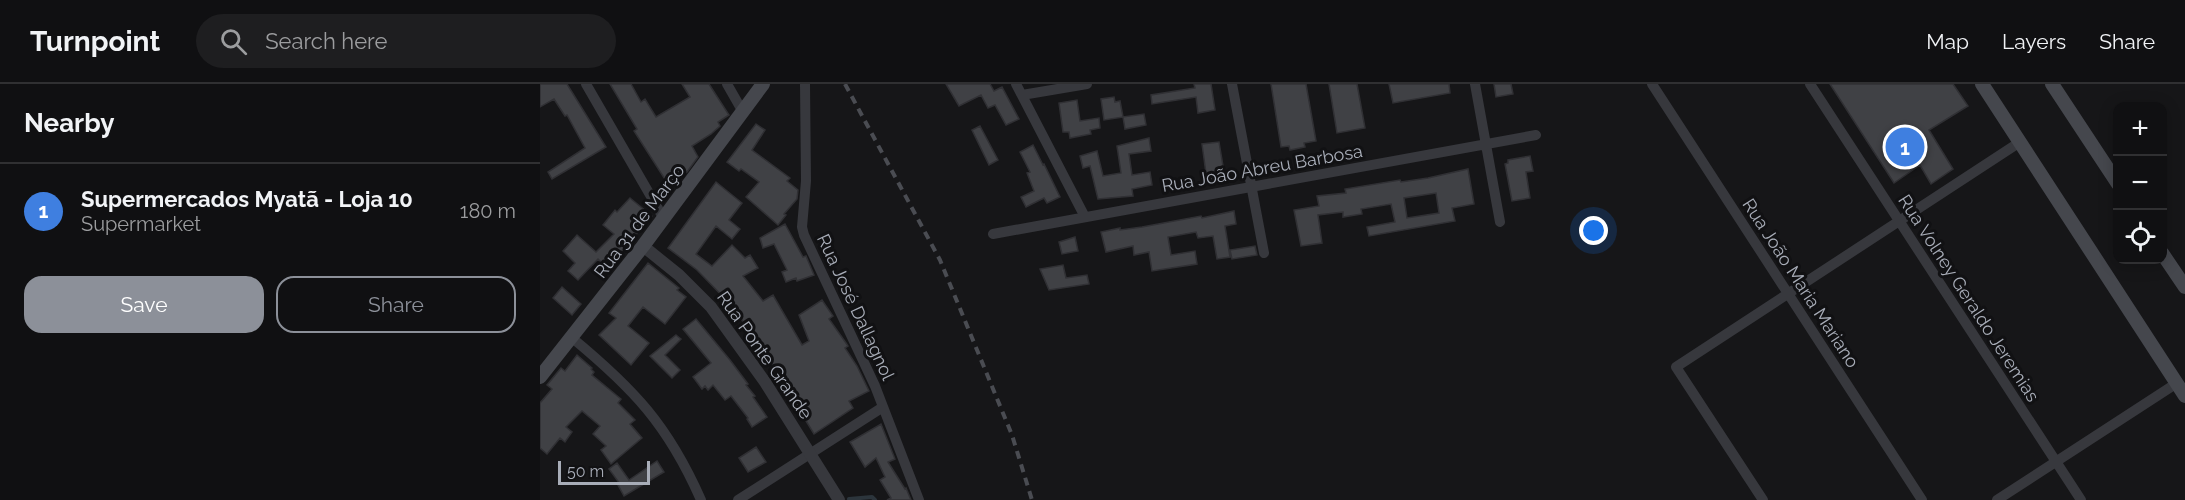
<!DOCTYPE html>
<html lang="en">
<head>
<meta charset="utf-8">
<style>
  :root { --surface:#101012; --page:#1e1e20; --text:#f1f3f6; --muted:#9c9d9f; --line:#303032; --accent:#8c9099 }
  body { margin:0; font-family:Raleway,sans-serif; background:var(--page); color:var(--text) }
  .controls { position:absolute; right:18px; top:18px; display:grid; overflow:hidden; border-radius:12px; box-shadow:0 3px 15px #0003 }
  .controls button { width:54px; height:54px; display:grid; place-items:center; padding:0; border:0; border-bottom:2px solid var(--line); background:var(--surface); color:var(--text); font:30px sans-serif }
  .scale { position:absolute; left:18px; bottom:15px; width:92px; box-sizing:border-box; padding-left:6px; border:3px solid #a8adb8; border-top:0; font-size:16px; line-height:21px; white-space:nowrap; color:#a8adb8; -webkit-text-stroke:4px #111113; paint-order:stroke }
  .you { position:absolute; left:1054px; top:147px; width:21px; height:21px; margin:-15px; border:4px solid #fff; border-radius:50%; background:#1a73e8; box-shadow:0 0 0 9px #1a73e833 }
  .badge { display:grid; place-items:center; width:39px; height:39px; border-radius:50%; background:var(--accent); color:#fff; font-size:20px; font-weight:700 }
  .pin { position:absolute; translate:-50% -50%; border:3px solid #fff; box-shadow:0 2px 6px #0006 }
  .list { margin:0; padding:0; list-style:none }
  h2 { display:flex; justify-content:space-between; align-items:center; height:78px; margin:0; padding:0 24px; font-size:26px }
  h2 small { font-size:20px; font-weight:400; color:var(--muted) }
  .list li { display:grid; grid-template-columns:39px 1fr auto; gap:18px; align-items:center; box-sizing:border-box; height:96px; padding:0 24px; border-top:2px solid var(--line) }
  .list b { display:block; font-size:22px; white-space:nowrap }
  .list p { margin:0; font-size:20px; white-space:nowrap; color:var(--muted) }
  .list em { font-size:20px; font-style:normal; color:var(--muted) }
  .actions { display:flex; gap:12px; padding:18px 24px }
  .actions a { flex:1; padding:14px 0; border:2px solid var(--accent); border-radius:18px; text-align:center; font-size:21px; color:var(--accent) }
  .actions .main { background:var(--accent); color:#fff }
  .icon { flex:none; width:33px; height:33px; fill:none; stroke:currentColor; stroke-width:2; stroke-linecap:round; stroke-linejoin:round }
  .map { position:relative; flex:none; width:1645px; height:416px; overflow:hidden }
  header { display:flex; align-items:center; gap:36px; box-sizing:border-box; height:84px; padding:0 30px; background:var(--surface); border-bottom:2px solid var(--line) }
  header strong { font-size:28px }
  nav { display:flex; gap:33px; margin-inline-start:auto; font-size:21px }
  .search { width:420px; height:54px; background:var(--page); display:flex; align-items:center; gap:15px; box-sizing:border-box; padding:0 21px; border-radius:33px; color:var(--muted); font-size:22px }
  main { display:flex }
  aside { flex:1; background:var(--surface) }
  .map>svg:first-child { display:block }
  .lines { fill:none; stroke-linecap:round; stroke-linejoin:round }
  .stream { stroke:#2c353c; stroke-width:4 }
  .building { fill:#404145; stroke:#303034; stroke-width:1.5; fill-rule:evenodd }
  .minor { stroke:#37383d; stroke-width:10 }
  .tertiary { stroke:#37383d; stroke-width:12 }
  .secondary { stroke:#45474d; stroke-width:14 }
  .rail { stroke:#4a4c52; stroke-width:4; stroke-dasharray:8 6; stroke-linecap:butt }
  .labels { text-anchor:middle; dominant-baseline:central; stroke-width:6; stroke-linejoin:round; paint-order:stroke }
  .street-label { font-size:18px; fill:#a8adb8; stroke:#111113 }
</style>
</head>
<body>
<header>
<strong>Turnpoint</strong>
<div class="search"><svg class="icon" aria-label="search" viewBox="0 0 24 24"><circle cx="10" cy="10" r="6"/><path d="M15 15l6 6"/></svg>Search here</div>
<nav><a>Map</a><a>Layers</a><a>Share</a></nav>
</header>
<main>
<aside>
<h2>Nearby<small></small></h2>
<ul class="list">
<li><span class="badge" style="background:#3f7fe0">1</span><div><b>Supermercados Myatã - Loja 10</b><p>Supermarket</p></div><em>180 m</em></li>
</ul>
<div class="actions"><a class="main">Save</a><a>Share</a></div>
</aside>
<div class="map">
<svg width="1645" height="416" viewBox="0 0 1645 416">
  <rect width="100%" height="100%" fill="#161618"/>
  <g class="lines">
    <!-- stream -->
    <path class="stream" d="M309 415 332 413 335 416"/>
  </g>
  <!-- building -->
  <path class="building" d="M0 0H27L66 63 12 95 8 88 45 64 27 31 25 32 14 15 0 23Z
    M70 0H91L101 18 105 15 116 33 150 13 142 0H169L189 31 178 38 180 42 171 50 152 62 158 73 147 88 128 100 94 47 97 45Z
    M406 0H450L454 7 462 3 479 35 466 41 455 21 448 24 441 11 419 22Z
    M654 0H671L675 26 658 29 656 13 612 20 611 11 655 4Z
    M731 0H766L776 57 764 59 765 63 750 66 749 62 741 63Z
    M789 0H817L825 44 797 49Z
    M849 0H909L910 9 853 19Z
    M954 0H971L973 10 956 13Z
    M1290 0H1413L1428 22 1389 46 1413 85 1391 100 1380 81 1354 99Z
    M574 13 575 18 580 17 583 33 604 30 606 41 585 45 583 33 564 36 561 15Z
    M537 16 540 37 559 34 560 44 550 46 551 50 530 54 529 48H523L519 19Z
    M216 40 225 46 212 66 250 94 247 97 258 106 257 115 244 130 246 131 238 141 206 113 219 98 201 85 199 87 187 78Z
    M440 42 458 76 449 81 432 46Z
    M609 54 611 67 589 70 592 91 610 88 612 101 592 105 593 112 558 115 550 82 543 84 540 72 557 67 563 92 581 89 577 62Z
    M679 58 685 94 667 97 662 60Z
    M493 61 503 81 504 80 520 113 507 119 504 114 486 123 481 113 494 107 487 89 490 88 480 68Z
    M990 72 993 87 986 88 990 114 972 117 965 80 968 79V76Z
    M928 85 934 120 912 124 915 137 829 152 827 143 855 138 851 120 821 125 822 130 803 133V128L778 131 782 159 761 162 754 126 779 122 777 112 806 109 805 105 860 96 861 98 888 94ZM896 109 899 129 867 134 864 114Z
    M176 98 202 119 189 136 200 145 192 155 176 142 156 170 172 182 192 161 205 174 210 171 218 184 203 192 223 217 233 211 262 261 269 257 259 231 282 216 293 232 289 235 306 259 308 262 305 264 317 282 329 307 309 317 313 324 274 350 247 306 249 305 193 223 157 186 128 164Z
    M90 114 112 132 67 184 58 175 38 196 28 187 35 179 23 167 37 151 56 168 74 150 63 141 75 126 77 128Z
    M694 127 696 140 685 142 690 173 677 175 673 152 658 154 656 148 628 153 631 171 655 167 657 180 612 187 609 168 594 171 593 162 566 168 561 148 580 144V146L602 143 661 132 662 134Z
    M245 140 263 173 266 172 274 191 257 197 256 194 246 198 242 188 247 186 234 160 223 164 220 154Z
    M535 153 538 167 522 170 519 158Z
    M715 162 717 171 692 175 690 166Z
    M108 179 139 204 137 206 146 213 125 240 103 223 88 242 109 259 91 281 59 251 76 234 69 229Z
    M523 181 526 194 547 191 549 200 509 206 500 185Z
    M22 203 41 220 32 231 13 214Z
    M156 235 190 276 208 300 206 301 215 312 213 313 227 333 212 343 207 335 208 334 191 312 185 316 173 301 168 306 165 302 162 305 153 293 171 279 143 245Z
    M136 251 141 255 125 271 140 286 132 294 110 272Z
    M37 271 52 284 51 285 54 288 52 291 81 315 78 319 95 336 90 340 102 354 71 380 61 366 66 362 53 350 60 342 42 327 26 343 32 348 25 358 20 354 7 370 0 364V319L12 305 7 301 21 284 25 287Z
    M341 340 355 375 348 378 365 405 366 404 371 416H347L351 414 340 396 345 393 336 374 325 383 310 358Z
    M216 363 226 378 208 388 199 374Z
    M117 377 124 388 84 412 78 401 80 400 69 385 77 379 89 396Z"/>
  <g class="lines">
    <!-- minor -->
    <path class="minor" d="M46 0 124 135
      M187 0 203 28
      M265 0 266 97 262 143 264 151 335 302 379 416
      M476 0 545 133
      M692 0 724 169
      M935 0 960 138
      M1112 0 1382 416
      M1270 0 1541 416
      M482 11 547 0
      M453 150 996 51
      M31 253C94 305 128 341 161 416
      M198 416 343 323
      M1223 416 1136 283 1480 58
      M1457 416 1637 299"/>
    <!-- tertiary -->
    <path class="tertiary" d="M103 162 139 191 171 223 225 298 299 416"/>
    <!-- secondary -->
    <path class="secondary" d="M1442 0 1645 312
      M1512 0 1578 100
      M1622 169 1645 203
      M0 293 103 162 223 0"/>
    <!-- rail -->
    <path class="rail" d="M305 0 400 176 472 351 492 416"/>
  </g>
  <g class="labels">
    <!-- street labels -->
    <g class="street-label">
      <text transform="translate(722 84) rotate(-10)">Rua João Abreu Barbosa</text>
      <text transform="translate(99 137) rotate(-53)">Rua 31 de Março</text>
      <text transform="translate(1261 199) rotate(57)">Rua João Maria Mariano</text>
      <text transform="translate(1429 214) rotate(57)">Rua Volney Geraldo Jeremias</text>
      <text transform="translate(316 223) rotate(65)">Rua José Dallagnol</text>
      <text transform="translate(225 271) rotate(55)">Rua Ponte Grande</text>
    </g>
  </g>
</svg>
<div class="controls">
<button>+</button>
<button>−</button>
<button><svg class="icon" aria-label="locate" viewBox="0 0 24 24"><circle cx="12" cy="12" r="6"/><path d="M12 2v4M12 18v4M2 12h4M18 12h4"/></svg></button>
</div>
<div class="scale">50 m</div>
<div class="you"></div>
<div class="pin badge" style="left:1365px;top:63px;background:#3f7fe0">1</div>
</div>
</main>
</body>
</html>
